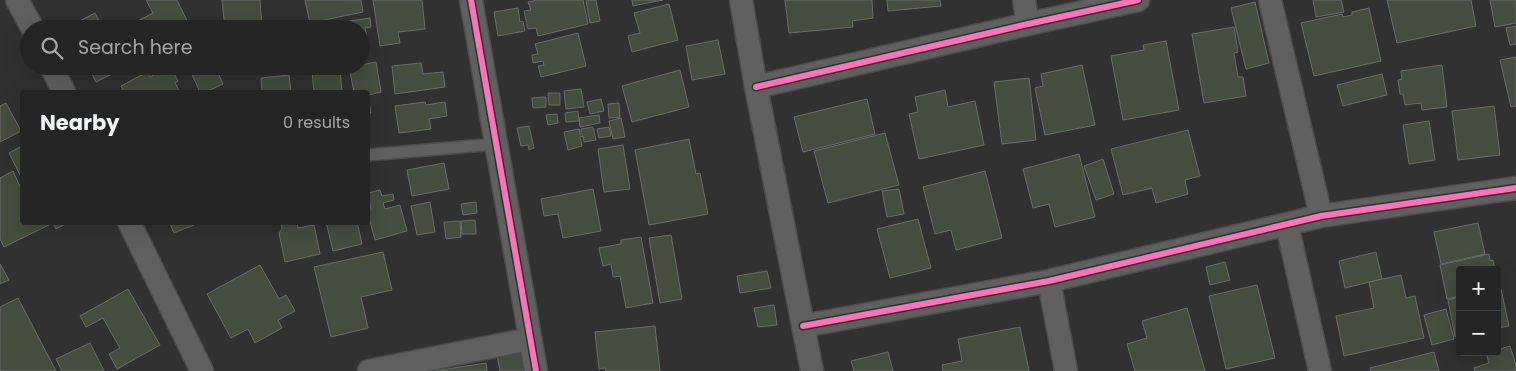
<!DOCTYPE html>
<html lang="en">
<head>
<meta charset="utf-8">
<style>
  :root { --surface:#242524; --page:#2c2d2c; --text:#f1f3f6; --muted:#a3a5a6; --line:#414241 }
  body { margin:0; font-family:Poppins,sans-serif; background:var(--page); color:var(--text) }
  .controls { position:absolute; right:15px; bottom:15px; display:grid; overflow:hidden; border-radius:5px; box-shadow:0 5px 20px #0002 }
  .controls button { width:45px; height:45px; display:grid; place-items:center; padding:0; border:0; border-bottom:1px solid var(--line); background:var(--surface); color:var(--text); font:25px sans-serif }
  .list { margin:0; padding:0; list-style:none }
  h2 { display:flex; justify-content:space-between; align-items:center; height:65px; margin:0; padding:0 20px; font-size:21px }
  h2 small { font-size:16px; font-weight:400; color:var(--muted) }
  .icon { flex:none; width:28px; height:28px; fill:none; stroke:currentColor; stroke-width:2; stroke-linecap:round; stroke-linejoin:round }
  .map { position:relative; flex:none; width:1516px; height:371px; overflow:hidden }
  .search { position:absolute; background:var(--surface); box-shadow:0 5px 20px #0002; left:20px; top:20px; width:350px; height:55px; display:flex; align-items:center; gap:12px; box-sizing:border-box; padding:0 18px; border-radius:28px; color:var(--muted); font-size:19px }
  .panel { position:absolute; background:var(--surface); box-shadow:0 5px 20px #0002; left:20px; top:90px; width:350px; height:135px; border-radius:5px }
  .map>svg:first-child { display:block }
  .building { fill:#454d3f; stroke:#6c6d6c }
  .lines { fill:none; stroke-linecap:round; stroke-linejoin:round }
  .service-casing { stroke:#4b4c4b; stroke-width:14 }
  .minor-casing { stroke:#4b4c4b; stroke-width:25 }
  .service { stroke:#5f605f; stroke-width:11 }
  .minor { stroke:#5f605f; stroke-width:22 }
  .cycleway-casing { stroke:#30322f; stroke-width:9 }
  .cycleway { stroke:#fb73b8; stroke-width:6 }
</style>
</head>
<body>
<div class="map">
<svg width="1516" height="371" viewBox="0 0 1516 371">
  <rect width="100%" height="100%" fill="#303130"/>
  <!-- building -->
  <path class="building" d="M146 0H177L191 29H122L153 13Z
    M222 0H260L262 26 277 24V29H225Z
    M305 0H361L363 12 310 23Z
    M373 0H422L425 29 398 32 400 43 380 46Z
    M537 0H583L588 24 538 36 536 28 528 29 524 11 531 10 528 2Z
    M586 0H596L600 21 590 23Z
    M632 0H663L633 6Z
    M785 0H872L873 18 852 21 853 27 789 33Z
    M887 0H940L941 6 888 11Z
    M1313 0H1341L1344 12 1316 17Z
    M1387 0H1471L1476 26 1397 43Z
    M1490 0H1516V23L1495 27Z
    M1255 2 1269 63 1246 69 1231 8Z
    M669 4 678 40 632 52 628 36 640 33 634 13Z
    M518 8 520 22 523 21 525 31 498 36 494 12Z
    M1369 8 1381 61 1314 76 1301 23 1342 14 1343 17 1352 15V12Z
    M95 13 103 29H69L68 27Z
    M370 18 371 27 365 28 368 42 361 43V29H322V25Z
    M1516 26V44L1510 45 1506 28Z
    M1234 27 1238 52 1234 53 1238 77H1243L1246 96 1204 103 1192 34Z
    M578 33 586 66 541 77 538 66 544 65 543 61 533 63 532 55 538 54 535 44Z
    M718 40 725 74 692 80 686 46Z
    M1166 41 1179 110 1123 120 1111 56 1144 50 1143 45Z
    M1516 57V106L1511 107 1500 60Z
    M376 62 381 92 368 95 371 113 368 114V92H354L349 67 361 66V65Z
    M421 63 423 74 443 72 445 87 395 94 392 66Z
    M1082 65 1095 125 1045 135 1035 88 1043 86 1041 74Z
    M1442 65 1447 107 1422 110 1421 103 1405 105 1403 94H1400L1398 80 1402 79 1401 71Z
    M88 66H128L96 82Z
    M170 66 178 81 175 83 180 92H124L121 86 147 72 150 77Z
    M188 66H215L223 84 206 92H200Z
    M340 69 342 92H314L312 72Z
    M680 70 689 107 632 122 622 86Z
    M1382 74 1387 95 1343 106 1337 85Z
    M289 75 291 92H262L261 78Z
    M1029 78 1036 140 1002 144 994 82Z
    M581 89 584 107 566 109 564 91Z
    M945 90 948 107 975 101 984 145 919 159 909 114 918 112 915 97Z
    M548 93H560V105H549Z
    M546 97V107L533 108 532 98Z
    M601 99 604 111 590 114 587 102Z
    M867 99 875 134 803 152 794 117Z
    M425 102 426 105 445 102 447 116 429 119 431 129 399 133 395 106Z
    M6 103 21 131 0 142V106Z
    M619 103 620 117 609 118 608 104Z
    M1494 106 1500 155 1458 160 1452 111Z
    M578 111 579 121 566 122 565 113Z
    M557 114 558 123 548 125 546 115Z
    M599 115 600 123 580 127 579 118Z
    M621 118 625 137 613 139 609 121Z
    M1429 121 1435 160 1409 164 1403 125Z
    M529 126 534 148 529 150 528 145 521 146 517 128Z
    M593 127 596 140 584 142 583 136 580 137 582 146 568 150 564 132 579 129 580 134 581 133V129Z
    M609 127 611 136 599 138 597 129Z
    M1188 130 1200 176 1185 180 1188 194 1156 203 1152 188 1123 195 1111 149Z
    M885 133 899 185 828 203 814 151Z
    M689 139 696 174 700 173 708 214 649 225 635 150Z
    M623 145 630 189 604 192 598 149Z
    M22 146V179L9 153Z
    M1079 154 1095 217 1055 227 1049 204 1033 208 1023 169Z
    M1103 159 1114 194 1096 200 1084 166Z
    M444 163 449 189 412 196 407 170Z
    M13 171 22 191V222H69L56 229 53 223 4 247 0 239V178Z
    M985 171 1002 238 956 250 951 230 935 234 923 187Z
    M593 189 601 231 563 238 558 214 544 216 541 199Z
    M899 189 904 214 887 217 882 191Z
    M380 190 382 196 393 194 394 200 383 203 385 209 400 205 407 231 375 240 368 214 371 209 368 193Z
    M430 202 435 232 417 235 411 206Z
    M476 202 477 213 463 215 461 204Z
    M918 219 931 268 890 278 877 229Z
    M475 220 476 234H462L461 221Z
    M460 221 461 237 446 239 444 222Z
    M169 222H201L174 233Z
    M281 222H300L297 223 298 228 314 225 320 254 285 262 279 233 282 229Z
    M326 222H357L362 244 333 251Z
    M1478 223 1485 254 1441 264 1434 232Z
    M671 235 682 299 660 303 649 238Z
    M641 237 653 303 626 308 620 276 613 277 611 264 603 266 599 248 621 244V240Z
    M383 252 392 290 361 297 368 328 331 337 314 267Z
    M1376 252 1382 279 1345 288 1339 261Z
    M1489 254 1490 261 1493 260 1495 270H1460V296L1447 299 1440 265Z
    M1225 262 1230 280 1210 285 1206 267Z
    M0 264 9 280 0 284Z
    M260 265 279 299 286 295 295 311 278 320 282 328 255 343 248 329 231 338 207 294Z
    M767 271 771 288 740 293 737 276Z
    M1401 275 1406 298 1415 296 1424 338 1344 356 1336 316 1374 308 1369 282Z
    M1257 285 1275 358 1226 369 1209 296Z
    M128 289 160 345 117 369 109 354 120 348 103 318 86 327 80 316Z
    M1501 289 1509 326 1497 328V290Z
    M1460 297V336L1455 337 1448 300Z
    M18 298 56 371H0V307Z
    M774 305 777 325 758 327 754 308Z
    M1187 308 1205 371H1135L1127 344 1147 338 1142 321Z
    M1446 309 1454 339 1432 345 1424 315Z
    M655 326 660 371H606L605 368 599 369 595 332Z
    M1020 327 1029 371H943L942 365 962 361 958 339Z
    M90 343 104 371H62L56 359Z
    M519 343 524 371H500L497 355Z
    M1510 346 1516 365V371H1475L1474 368 1489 363 1486 353 1497 352V350Z
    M888 352 893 371H854L851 361Z
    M1434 352 1439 371H1371L1370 368Z
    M486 363 487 371H434Z"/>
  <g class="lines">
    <defs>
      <path id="service" d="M368 155 496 144"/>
      <path id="minor" d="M17 0 33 29
        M471 0 536 371
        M741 0 756 87 812 371
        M1024 0 1028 24
        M1270 0 1321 216
        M51 66 64 92
        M756 87 1028 24 1138 0
        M129 222 202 371
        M1287 225 1320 371
        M1049 281 1066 371
        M803 326 1049 281 1321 216 1516 188
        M369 371 530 339"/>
    </defs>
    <!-- service casing -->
    <use href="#service" class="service-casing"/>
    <!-- minor casing -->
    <use href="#minor" class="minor-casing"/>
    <!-- service -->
    <use href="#service" class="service"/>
    <!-- minor -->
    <use href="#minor" class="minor"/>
    <defs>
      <path id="cycleway" d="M471 0 536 371
        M756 87 1028 24 1138 0
        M803 326 1049 281 1321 216 1516 188"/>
    </defs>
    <!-- cycleway casing -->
    <use href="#cycleway" class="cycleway-casing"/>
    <!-- cycleway -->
    <use href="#cycleway" class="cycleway"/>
  </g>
</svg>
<div class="controls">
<button>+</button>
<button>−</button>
</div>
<div class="search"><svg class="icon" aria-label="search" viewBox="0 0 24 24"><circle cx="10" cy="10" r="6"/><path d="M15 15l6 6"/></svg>Search here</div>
<section class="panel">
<h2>Nearby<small>0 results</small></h2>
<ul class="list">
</ul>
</section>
</div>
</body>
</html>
